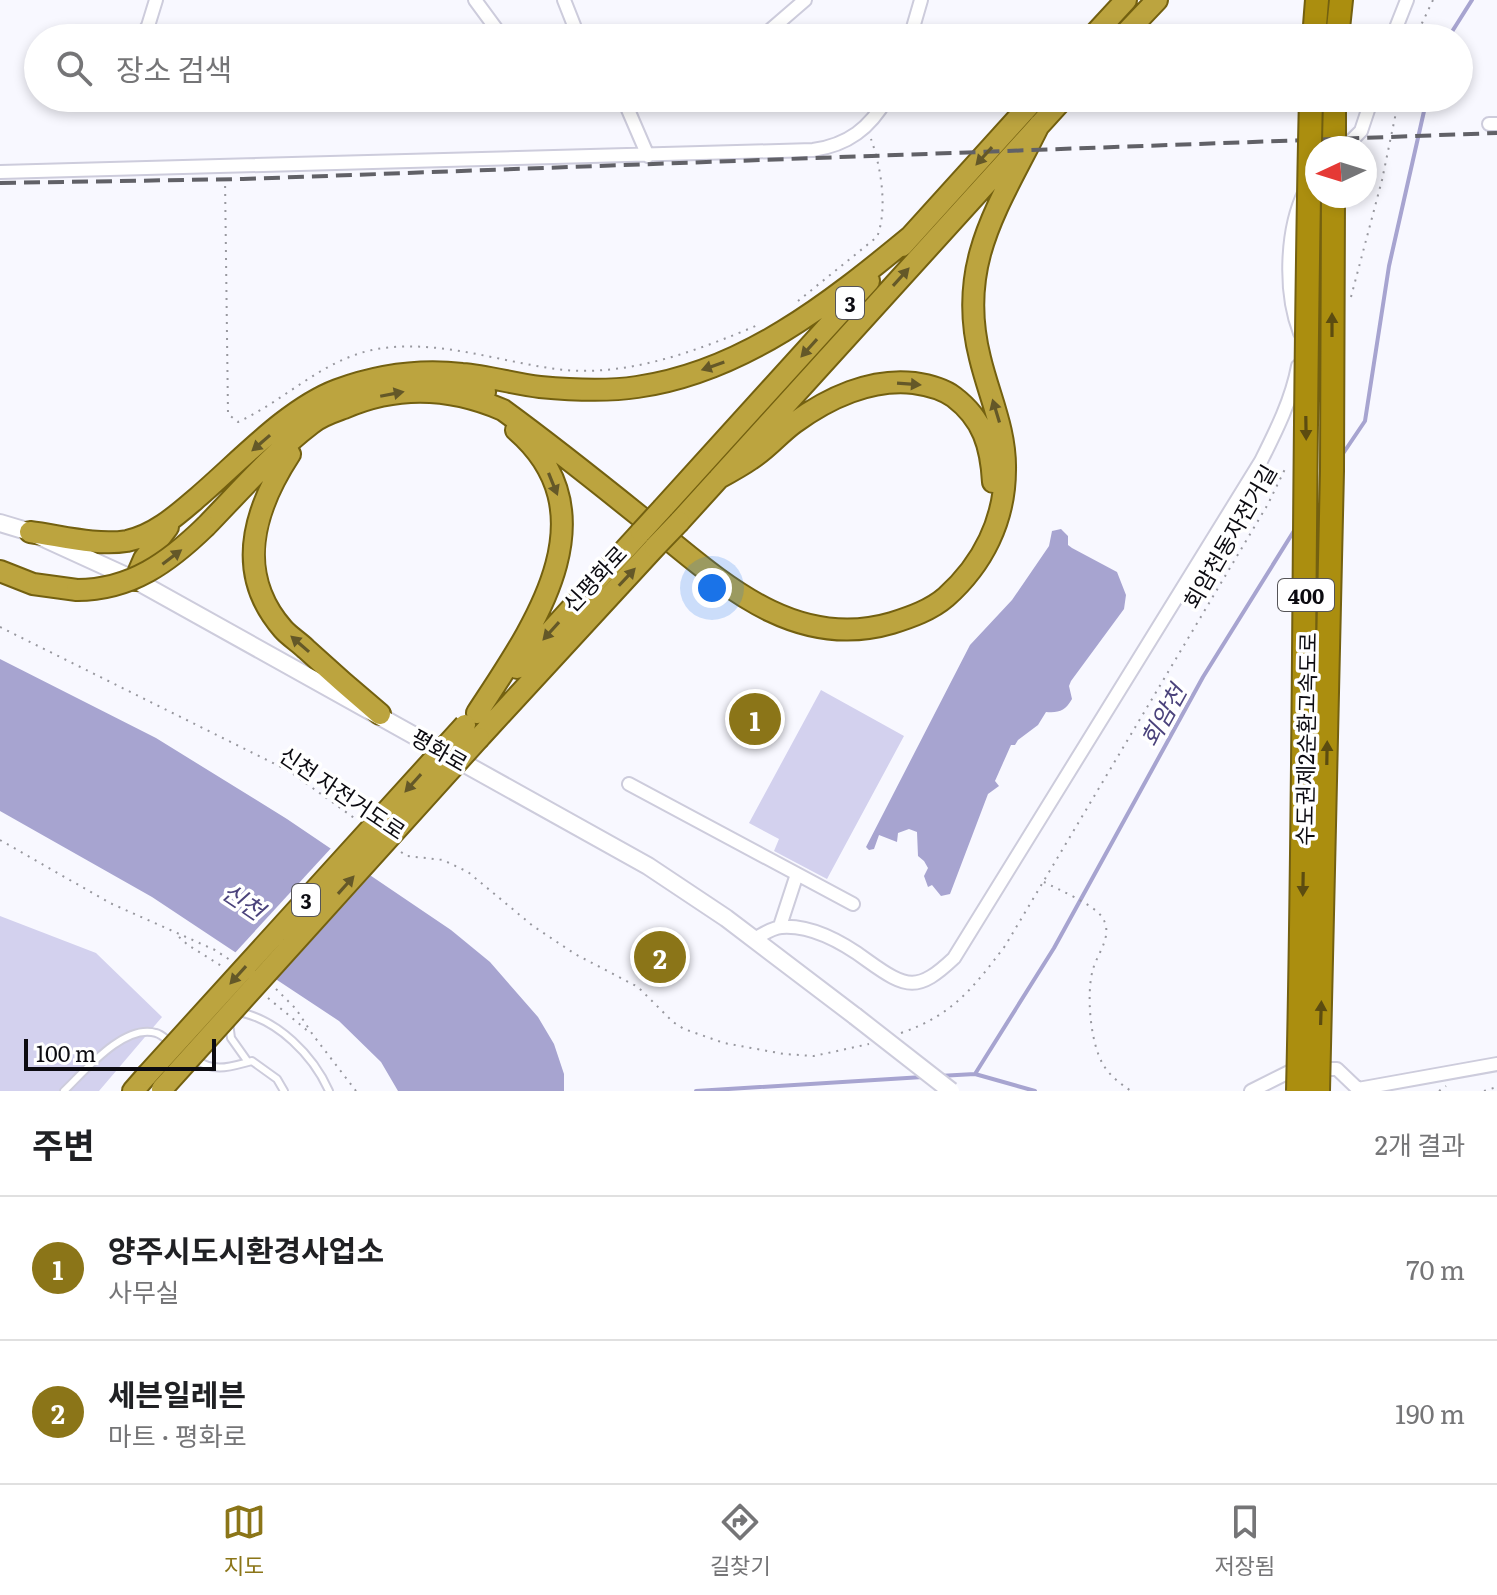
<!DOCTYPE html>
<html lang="ko">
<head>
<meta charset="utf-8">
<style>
  :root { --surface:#fff; --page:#f6f6f6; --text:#202124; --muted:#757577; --line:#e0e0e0; --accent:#8b7518 }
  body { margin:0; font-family:Literata,"Noto Sans KR",serif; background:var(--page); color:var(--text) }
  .compass { position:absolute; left:1305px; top:136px; width:72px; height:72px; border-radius:50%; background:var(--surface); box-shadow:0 4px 12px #0003; rotate:266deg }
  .scale { position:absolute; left:24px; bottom:20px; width:192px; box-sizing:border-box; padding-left:8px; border:4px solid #0c0b11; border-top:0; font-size:22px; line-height:28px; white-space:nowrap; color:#0c0b11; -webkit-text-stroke:6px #fff; paint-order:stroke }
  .you { position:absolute; left:712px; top:588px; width:28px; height:28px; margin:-20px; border:6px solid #fff; border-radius:50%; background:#1a73e8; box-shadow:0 0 0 12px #1a73e833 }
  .badge { display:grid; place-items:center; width:52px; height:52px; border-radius:50%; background:var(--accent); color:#fff; font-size:26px; font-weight:700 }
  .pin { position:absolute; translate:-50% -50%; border:4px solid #fff; box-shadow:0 2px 8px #0006 }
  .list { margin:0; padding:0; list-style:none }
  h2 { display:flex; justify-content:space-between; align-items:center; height:104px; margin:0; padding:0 32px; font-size:34px }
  h2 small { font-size:26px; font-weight:400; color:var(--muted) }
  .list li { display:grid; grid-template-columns:52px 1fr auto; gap:24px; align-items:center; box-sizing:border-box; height:144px; padding:0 32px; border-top:2px solid var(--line) }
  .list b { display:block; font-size:30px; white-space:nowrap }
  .list p { margin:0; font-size:26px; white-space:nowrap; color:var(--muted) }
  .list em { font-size:26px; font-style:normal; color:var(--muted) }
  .icon { flex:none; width:44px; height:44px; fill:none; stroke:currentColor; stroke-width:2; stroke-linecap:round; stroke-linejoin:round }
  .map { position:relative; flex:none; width:1497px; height:1091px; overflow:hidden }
  .search { position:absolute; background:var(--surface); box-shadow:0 4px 12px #0003; left:24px; right:24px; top:24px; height:88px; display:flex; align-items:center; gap:20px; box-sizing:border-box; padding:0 28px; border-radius:44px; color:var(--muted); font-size:30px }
  .sheet { height:392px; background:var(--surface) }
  nav { display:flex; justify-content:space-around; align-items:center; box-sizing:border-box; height:112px; border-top:2px solid var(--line); background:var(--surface); font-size:22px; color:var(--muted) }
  nav a { display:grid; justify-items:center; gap:4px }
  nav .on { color:var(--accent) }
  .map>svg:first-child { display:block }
  .green { fill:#d3d1ee }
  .water { fill:#a7a4d0 }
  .pier { fill:#f8f8ff }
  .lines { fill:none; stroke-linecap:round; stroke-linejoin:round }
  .stream { stroke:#a7a4d0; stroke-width:4 }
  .service-casing { stroke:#cdccdc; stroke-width:10 }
  .minor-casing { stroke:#cdccdc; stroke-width:16 }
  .secondary-casing { stroke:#cdccdc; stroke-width:20 }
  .trunk-casing { stroke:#736010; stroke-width:24 }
  .motorway-casing { stroke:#736010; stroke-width:26 }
  .path { stroke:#98989f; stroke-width:2; stroke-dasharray:2 6; stroke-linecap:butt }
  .service { stroke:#fff; stroke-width:6 }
  .minor { stroke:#fff; stroke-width:12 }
  .secondary { stroke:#fff; stroke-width:16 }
  .trunk { stroke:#bca43f; stroke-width:20 }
  .motorway { stroke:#ab8e0f; stroke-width:22 }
  .rail { stroke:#616167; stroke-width:4; stroke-dasharray:16 8; stroke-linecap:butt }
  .secondary-bridge-casing { stroke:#cdccdc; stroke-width:20; stroke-linecap:butt }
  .trunk-bridge-casing { stroke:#736010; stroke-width:24; stroke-linecap:butt }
  .motorway-bridge-casing { stroke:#736010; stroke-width:26; stroke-linecap:butt }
  .secondary-bridge { stroke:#fff; stroke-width:16 }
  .trunk-bridge { stroke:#bca43f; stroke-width:20 }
  .motorway-bridge { stroke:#ab8e0f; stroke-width:22 }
  .oneway { fill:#645828 }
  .oneway2 { fill:#5c4c10 }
  .labels { text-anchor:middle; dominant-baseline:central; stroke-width:7; stroke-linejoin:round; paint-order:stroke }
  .shield { fill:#fff; stroke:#555458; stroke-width:2 }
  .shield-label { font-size:20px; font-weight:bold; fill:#0c0b11 }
  .street-label { font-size:22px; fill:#0c0b11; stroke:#fff }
  .water-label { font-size:24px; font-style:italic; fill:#4b437c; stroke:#fff }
</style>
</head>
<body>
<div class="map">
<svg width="1497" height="1091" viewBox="0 0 1497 1091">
  <rect width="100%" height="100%" fill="#f8f8ff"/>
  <!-- green -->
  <path class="green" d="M821 690 904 736 827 879 774 851 779 839 749 823Z
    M0 916 96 953 162 1017 99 1091H0Z"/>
  <!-- water -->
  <path class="water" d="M1061 529 1068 536V545L1072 548 1117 572 1126 595 1124 609 1071 681 1069 686 1072 699C1065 711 1059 713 1046 712L1038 725 1018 740 1015 745H1011L995 781 999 786 988 794 950 894 941 896 932 885 928 887 924 876 928 868 924 861 918 856 917 832 909 829 898 833 897 842 879 835 874 849 869 850 866 847 970 645 1012 600 1049 546 1052 531Z
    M0 659 156 738 287 819 451 930 490 962 538 1017 554 1044 564 1074V1091H398L381 1062 339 1021 152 897 0 811Z"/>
  <!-- pier -->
  <path class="pier" d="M333 846 373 873 274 982 233 955Z"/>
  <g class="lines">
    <!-- stream -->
    <path class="stream" d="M1448 38 1472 0
      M1340 458 1365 421 1389 266 1427 98
      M975 1074 1035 1091
      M939 1076 975 1074 1054 948 1203 677 1297 526
      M696 1091 923 1077"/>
    <defs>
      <path id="service" d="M239 1012C278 1020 313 1055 329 1091
        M229 1023 231 1038 248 1062
        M194 1059C215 1073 229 1067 252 1061L277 1079 284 1091
        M64 1091C84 1072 124 1023 156 1033 161 1034 167 1040 171 1043"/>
      <path id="minor" d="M475 0 503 38
        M564 0 579 38
        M139 38 148 26 156 0
        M761 38 805 0
        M910 38 921 0
        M1392 38 1407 0
        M623 98 648 156
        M1489 124H1497
        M1344 148 1361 131 1372 98
        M0 172 813 150C848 145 870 128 887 98
        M1300 333C1284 292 1286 230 1305 191
        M629 784 853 904
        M780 926 797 874
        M754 939C762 935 773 927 782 927 812 925 845 944 868 961 907 989 918 992 954 958L1261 461C1276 431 1292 399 1298 366
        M1251 1091 1295 1069H1337L1358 1089 1497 1064"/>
      <path id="secondary" d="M0 523 30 532 135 580 648 866 726 918 855 1016"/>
      <path id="trunk" d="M1091 38 1126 0
        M1121 38 1157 0
        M902 246 1036 98
        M437 373 485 392
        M290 454C254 509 234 573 283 629 289 636 299 642 306 649 330 671 355 693 380 714
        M719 478C730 472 741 466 751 459 767 449 779 434 794 423 828 398 871 378 914 383 928 385 942 388 954 397 983 419 991 446 993 482
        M663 508 869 281
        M679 522 1064 98
        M206 526C239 492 273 453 311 424 320 416 333 412 344 408 397 385 450 387 503 410 551 445 596 481 642 518 715 576 790 653 892 623 911 617 931 610 946 597 983 564 1005 520 1005 470 1006 430 989 396 980 358 956 263 999 206 1039 125
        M30 532C61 536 96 546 127 541 155 535 177 515 198 497 239 462 287 409 337 390 378 375 419 369 462 374 488 376 514 384 540 387 572 390 605 392 637 387 743 372 830 303 910 237
        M0 571 33 584 77 590
        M135 580 144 559 168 527
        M517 668 641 532
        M477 713C531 630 615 516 516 430
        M479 738 655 547
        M133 1091 147 1075"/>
      <path id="motorway" d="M1314 38 1317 0
        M1337 38 1341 0
        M1334 148V98"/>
    </defs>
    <!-- service casing -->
    <use href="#service" class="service-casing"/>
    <!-- minor casing -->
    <use href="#minor" class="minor-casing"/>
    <!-- secondary casing -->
    <use href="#secondary" class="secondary-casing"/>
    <!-- trunk casing -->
    <use href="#trunk" class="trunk-casing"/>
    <!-- motorway casing -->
    <use href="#motorway" class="motorway-casing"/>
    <!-- path -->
    <path class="path" d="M1415 38 1433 0
      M225 178 228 414 238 422C284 401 321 361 372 350 436 337 501 363 564 370 631 376 699 350 758 325
      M1351 297 1382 180 1399 98
      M798 301 877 237C888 209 881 167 871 139
      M0 627 289 771 357 820
      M0 840 110 903 215 950 230 960
      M401 852 407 856 443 860 468 872 533 926 575 954 638 987 673 1022 684 1029 724 1043 784 1054 814 1056 869 1044
      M1044 882C1059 890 1093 904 1102 917 1114 935 1098 952 1093 969 1086 993 1090 1044 1104 1066 1110 1076 1121 1084 1131 1091
      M179 937 188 945 223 967
      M276 989 296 1009 313 1035 356 1091
      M268 998 309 1032
      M901 1033C953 1015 973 988 1005 946L1268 504 1286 467
      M1439 1091 1446 1086
      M1484 1091 1497 1087"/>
    <!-- service -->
    <use href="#service" class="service"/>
    <!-- minor -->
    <use href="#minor" class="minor"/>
    <!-- secondary -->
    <use href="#secondary" class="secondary"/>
    <!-- trunk -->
    <use href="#trunk" class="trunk"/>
    <!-- motorway -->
    <use href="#motorway" class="motorway"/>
    <!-- rail -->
    <path class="rail" d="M0 183 243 179 1497 133"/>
    <defs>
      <path id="secondary-bridge" d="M855 1016 951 1091"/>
      <path id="trunk-bridge" d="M641 532 663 508
        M655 547 679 522
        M77 590C131 590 169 562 206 526
        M147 1075 465 725
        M162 1089 479 738"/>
      <path id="motorway-bridge" d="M1298 1091C1306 760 1303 429 1311 98
        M1318 1091 1332 471 1333 196"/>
    </defs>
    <!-- secondary-bridge casing -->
    <use href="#secondary-bridge" class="secondary-bridge-casing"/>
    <!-- trunk-bridge casing -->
    <use href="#trunk-bridge" class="trunk-bridge-casing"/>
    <!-- motorway-bridge casing -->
    <use href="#motorway-bridge" class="motorway-bridge-casing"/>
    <!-- secondary-bridge -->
    <use href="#secondary-bridge" class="secondary-bridge"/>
    <!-- trunk-bridge -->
    <use href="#trunk-bridge" class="trunk-bridge"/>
    <!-- motorway-bridge -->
    <use href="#motorway-bridge" class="motorway-bridge"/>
  </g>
  <!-- one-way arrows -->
  <defs><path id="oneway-solid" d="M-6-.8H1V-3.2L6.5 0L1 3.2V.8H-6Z" transform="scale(2)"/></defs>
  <g class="oneway">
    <use href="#oneway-solid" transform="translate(984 156) rotate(132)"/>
    <use href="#oneway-solid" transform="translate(901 277) rotate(-48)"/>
    <use href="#oneway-solid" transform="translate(809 348) rotate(132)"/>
    <use href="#oneway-solid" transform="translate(713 366) rotate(161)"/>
    <use href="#oneway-solid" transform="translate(909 384) rotate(4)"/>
    <use href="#oneway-solid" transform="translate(392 394) rotate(-11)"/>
    <use href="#oneway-solid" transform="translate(996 411) rotate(-107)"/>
    <use href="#oneway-solid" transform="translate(261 443) rotate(139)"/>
    <use href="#oneway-solid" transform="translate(553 484) rotate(68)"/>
    <use href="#oneway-solid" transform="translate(172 557) rotate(-37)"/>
    <use href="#oneway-solid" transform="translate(627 577) rotate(-47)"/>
    <use href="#oneway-solid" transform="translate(551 631) rotate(132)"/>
    <use href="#oneway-solid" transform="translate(300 644) rotate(-139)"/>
    <use href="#oneway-solid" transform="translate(413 783) rotate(132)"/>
    <use href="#oneway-solid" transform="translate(346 885) rotate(-48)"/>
    <use href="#oneway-solid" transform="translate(238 975) rotate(132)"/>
  </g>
  <g class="oneway2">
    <use href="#oneway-solid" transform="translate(1332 325) rotate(-90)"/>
    <use href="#oneway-solid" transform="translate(1306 428) rotate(89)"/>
    <use href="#oneway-solid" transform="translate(1327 753) rotate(-89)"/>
    <use href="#oneway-solid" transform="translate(1303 884) rotate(91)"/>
    <use href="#oneway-solid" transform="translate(1321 1013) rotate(-88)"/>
  </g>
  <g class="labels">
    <!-- shield labels -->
    <g class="shield">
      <rect x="836" y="287" width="28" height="32" rx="6"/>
      <rect x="1278" y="579" width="56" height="32" rx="6"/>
      <rect x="292" y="884" width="28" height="32" rx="6"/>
    </g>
    <g class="shield-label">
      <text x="850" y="303">3</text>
      <text x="1306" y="595">400</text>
      <text x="306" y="900">3</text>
    </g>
    <!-- street labels -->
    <g class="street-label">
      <text transform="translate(1229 536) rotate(-60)">회암천동자전거길</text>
      <text transform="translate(594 578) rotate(-47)">신평화로</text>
      <text transform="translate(1305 739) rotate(-89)">수도권제2순환고속도로</text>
      <text transform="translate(440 749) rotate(30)">평화로</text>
      <text transform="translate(343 792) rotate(34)">신천 자전거도로</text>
    </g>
    <!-- water labels -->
    <g class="water-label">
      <text transform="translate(1162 715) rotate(-61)">회암천</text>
      <text transform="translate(244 900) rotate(34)">신천</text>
    </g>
  </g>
</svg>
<svg class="compass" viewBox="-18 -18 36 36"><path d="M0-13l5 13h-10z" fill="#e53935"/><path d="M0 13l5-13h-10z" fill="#757577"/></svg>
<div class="scale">100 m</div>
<div class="you"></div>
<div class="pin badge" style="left:755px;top:719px">1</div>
<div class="pin badge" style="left:660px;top:957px">2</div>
<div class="search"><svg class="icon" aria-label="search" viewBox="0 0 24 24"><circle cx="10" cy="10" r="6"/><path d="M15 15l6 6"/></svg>장소 검색</div>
</div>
<section class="sheet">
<h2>주변<small>2개 결과</small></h2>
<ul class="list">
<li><span class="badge">1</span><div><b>양주시도시환경사업소</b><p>사무실</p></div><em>70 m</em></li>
<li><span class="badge">2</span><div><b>세븐일레븐</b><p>마트 · 평화로</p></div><em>190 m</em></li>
</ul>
</section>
<nav>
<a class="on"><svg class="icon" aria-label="map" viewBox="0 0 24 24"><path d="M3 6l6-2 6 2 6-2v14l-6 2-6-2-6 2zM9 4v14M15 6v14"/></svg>지도</a>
<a><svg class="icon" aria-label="directions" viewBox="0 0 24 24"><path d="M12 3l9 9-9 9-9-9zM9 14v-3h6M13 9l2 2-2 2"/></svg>길찾기</a>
<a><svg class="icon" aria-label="saved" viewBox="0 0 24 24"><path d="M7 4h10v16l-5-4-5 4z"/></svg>저장됨</a>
</nav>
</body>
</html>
